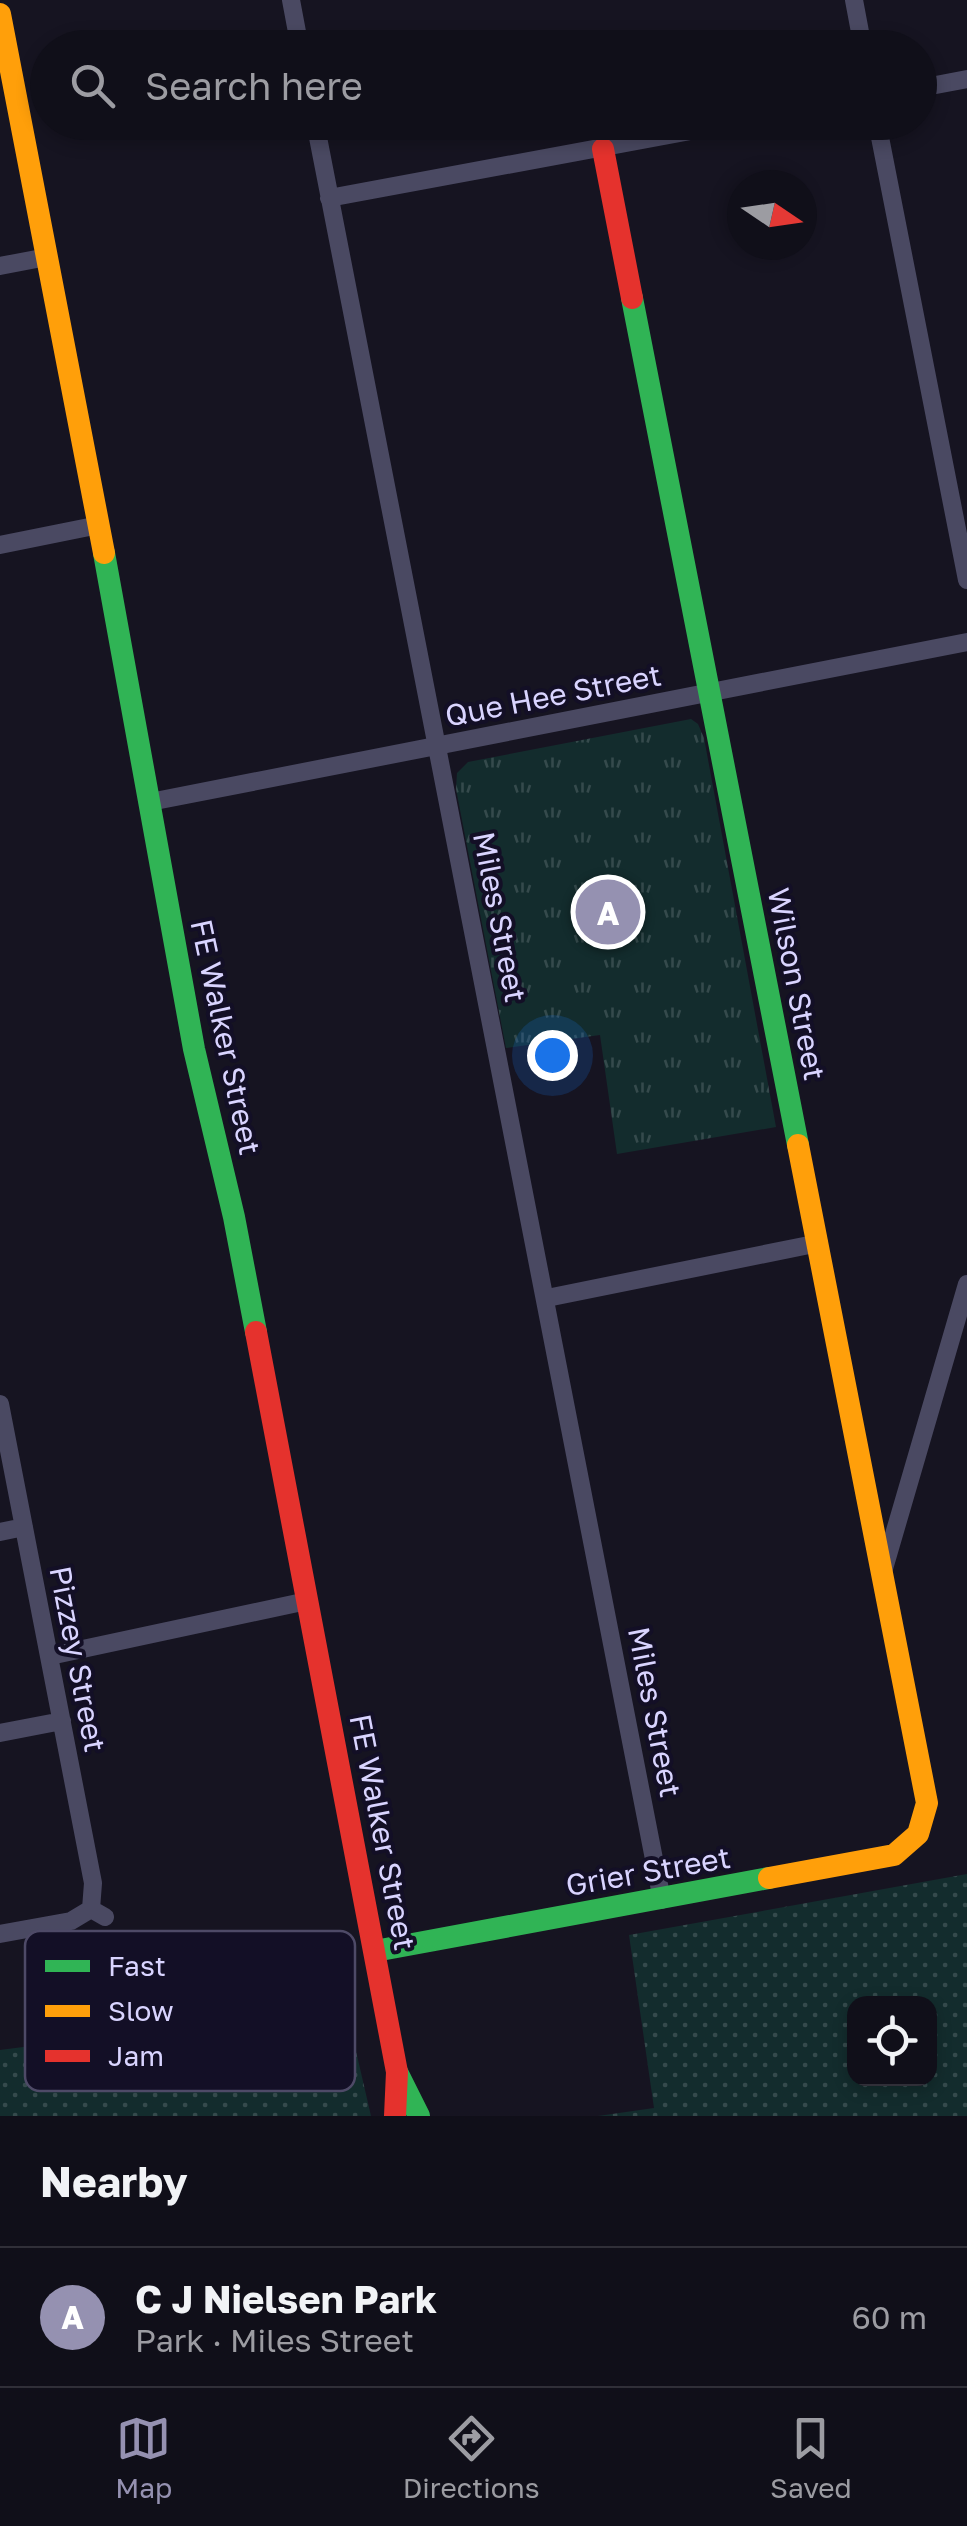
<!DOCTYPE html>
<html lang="en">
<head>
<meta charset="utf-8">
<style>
  :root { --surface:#100f19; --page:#1e1d26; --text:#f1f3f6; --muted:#9c9ca2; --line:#302f38; --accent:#9591b1 }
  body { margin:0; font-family:"Golos Text",sans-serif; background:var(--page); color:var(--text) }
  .controls { position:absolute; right:30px; bottom:30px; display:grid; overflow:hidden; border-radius:20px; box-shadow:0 5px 15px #0003 }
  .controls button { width:90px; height:90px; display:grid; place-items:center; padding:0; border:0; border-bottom:2px solid var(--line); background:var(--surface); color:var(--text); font:50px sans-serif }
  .compass { position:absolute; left:727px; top:170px; width:90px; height:90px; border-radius:50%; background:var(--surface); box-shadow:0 5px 15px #0003; rotate:103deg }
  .you { position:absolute; left:552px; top:1055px; width:35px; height:35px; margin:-25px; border:8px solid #fff; border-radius:50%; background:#1a73e8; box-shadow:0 0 0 15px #1a73e833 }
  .badge { display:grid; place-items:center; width:65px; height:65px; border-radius:50%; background:var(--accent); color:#fff; font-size:32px; font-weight:700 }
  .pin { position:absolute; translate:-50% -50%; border:5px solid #fff; box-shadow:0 2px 10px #0006 }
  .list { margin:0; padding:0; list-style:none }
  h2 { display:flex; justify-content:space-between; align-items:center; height:130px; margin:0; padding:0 40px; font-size:42px }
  h2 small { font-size:32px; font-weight:400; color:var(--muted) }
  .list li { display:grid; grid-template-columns:65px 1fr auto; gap:30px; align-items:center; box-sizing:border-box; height:140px; padding:0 40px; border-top:2px solid var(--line) }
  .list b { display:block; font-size:38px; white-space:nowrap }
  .list p { margin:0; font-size:32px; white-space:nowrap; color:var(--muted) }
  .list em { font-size:32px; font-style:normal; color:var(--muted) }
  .icon { flex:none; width:55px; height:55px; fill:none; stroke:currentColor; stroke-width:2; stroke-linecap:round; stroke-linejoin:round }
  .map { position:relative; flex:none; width:967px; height:2116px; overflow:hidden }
  .search { position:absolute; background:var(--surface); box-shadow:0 5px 15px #0003; left:30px; right:30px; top:30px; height:110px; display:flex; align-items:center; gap:25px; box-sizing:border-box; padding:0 35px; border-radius:55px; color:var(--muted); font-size:38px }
  .sheet { height:270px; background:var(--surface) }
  nav { display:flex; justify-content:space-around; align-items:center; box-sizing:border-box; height:140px; border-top:2px solid var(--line); background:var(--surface); font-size:28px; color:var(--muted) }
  nav a { display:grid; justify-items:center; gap:5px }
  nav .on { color:var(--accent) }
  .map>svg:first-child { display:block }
  .grass { fill:url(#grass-dots); fill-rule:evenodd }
  .park { fill:url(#park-tufts) }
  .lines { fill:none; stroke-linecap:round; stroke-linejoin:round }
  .street { stroke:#4a4962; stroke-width:18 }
  .fast { stroke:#30b455; stroke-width:22 }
  .slow { stroke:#ff9f0a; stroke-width:22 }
  .jam { stroke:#e5322d; stroke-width:22 }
  .labels { text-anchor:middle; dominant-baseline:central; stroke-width:8; stroke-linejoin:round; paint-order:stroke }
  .street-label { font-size:30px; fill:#d9d4ff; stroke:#130f26 }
  .key { fill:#130f26; stroke:#4e4a67; stroke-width:2.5 }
  .key-label { font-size:28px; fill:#d9d4ff }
</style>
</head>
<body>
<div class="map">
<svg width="967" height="2116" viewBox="0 0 967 2116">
  <defs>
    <pattern id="grass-dots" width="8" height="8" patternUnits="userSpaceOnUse" patternTransform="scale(2.5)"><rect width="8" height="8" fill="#132c2d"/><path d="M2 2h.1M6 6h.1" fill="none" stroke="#354a4c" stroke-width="1.8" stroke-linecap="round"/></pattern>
    <pattern id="park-tufts" width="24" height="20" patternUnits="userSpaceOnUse" patternTransform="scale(2.5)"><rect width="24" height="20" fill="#132c2d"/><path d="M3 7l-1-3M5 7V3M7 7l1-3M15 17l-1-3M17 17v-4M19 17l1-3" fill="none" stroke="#354a4c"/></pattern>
  </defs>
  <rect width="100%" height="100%" fill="#161421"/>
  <!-- grass -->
  <path class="grass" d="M967 1874V2116H598L654 2108 629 1935ZM854 2004H930V2078H854Z
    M337 1969 371 2116H0V2050L70 2041 69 2014Z"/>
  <!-- park -->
  <path class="park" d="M691 719 698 724 704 738 776 1127 617 1154 600 1035 506 1048 456 789 457 773 468 762Z"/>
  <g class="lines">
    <!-- street -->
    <path class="street" d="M291 0 300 48
      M854 0 863 48
      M920 88 967 79
      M315 122 662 1900
      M877 122 967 580
      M329 198 739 122
      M0 266 47 257
      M0 545 99 525
      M150 802 967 642
      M547 1298 819 1243
      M0 1404 93 1883 91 1909 105 1917
      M0 1532 24 1527
      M883 1572 967 1284
      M50 1656 307 1601
      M0 1733 62 1721
      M0 1934 71 1921 91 1909"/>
    <!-- fast -->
    <path class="fast" d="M632 298 798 1145
      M104 553 194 1049 234 1217 256 1332
      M375 1951 769 1878
      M397 2072 419 2116"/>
    <!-- slow -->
    <path class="slow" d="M0 14 104 553
      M769 1878 894 1855 918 1834 927 1803 798 1145"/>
    <!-- jam -->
    <path class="jam" d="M603 149 632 298
      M256 1332 397 2072 395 2116"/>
  </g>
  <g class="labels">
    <!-- street labels -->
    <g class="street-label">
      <text transform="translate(553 695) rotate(-11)">Que Hee Street</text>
      <text transform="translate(500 917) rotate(79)">Miles Street</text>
      <text transform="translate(797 984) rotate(79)">Wilson Street</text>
      <text transform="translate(226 1037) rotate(78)">FE Walker Street</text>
      <text transform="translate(78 1659) rotate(79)">Pizzey Street</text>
      <text transform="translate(655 1712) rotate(79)">Miles Street</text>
      <text transform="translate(383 1832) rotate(79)">FE Walker Street</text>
      <text transform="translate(648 1871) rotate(-10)">Grier Street</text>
    </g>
  </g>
  <!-- legend -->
  <rect x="25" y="1931" width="330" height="160" rx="15" class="key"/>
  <rect x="45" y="1960" width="45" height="12" fill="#30b455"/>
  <rect x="45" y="2005" width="45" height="12" fill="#ff9f0a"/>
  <rect x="45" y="2050" width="45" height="12" fill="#e5322d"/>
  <g class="key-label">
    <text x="108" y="1976">Fast</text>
    <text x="108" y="2021">Slow</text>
    <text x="108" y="2066">Jam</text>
  </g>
</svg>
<div class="controls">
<button><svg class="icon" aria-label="locate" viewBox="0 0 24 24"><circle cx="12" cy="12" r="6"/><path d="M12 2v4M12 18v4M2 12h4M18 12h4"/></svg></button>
</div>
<svg class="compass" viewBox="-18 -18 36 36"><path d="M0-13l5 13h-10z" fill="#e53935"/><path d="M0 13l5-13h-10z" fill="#9c9ca2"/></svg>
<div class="you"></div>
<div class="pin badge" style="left:608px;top:912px">A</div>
<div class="search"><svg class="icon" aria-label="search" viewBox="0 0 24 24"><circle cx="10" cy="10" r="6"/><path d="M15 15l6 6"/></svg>Search here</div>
</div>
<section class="sheet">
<h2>Nearby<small></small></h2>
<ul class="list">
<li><span class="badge">A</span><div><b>C J Nielsen Park</b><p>Park · Miles Street</p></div><em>60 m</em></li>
</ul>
</section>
<nav>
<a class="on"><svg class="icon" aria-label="map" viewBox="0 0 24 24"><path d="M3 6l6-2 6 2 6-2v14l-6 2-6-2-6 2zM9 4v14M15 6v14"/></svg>Map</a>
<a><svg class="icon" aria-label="directions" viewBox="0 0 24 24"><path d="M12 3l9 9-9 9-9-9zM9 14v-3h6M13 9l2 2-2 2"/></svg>Directions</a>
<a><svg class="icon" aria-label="saved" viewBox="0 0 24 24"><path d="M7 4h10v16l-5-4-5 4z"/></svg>Saved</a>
</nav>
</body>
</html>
